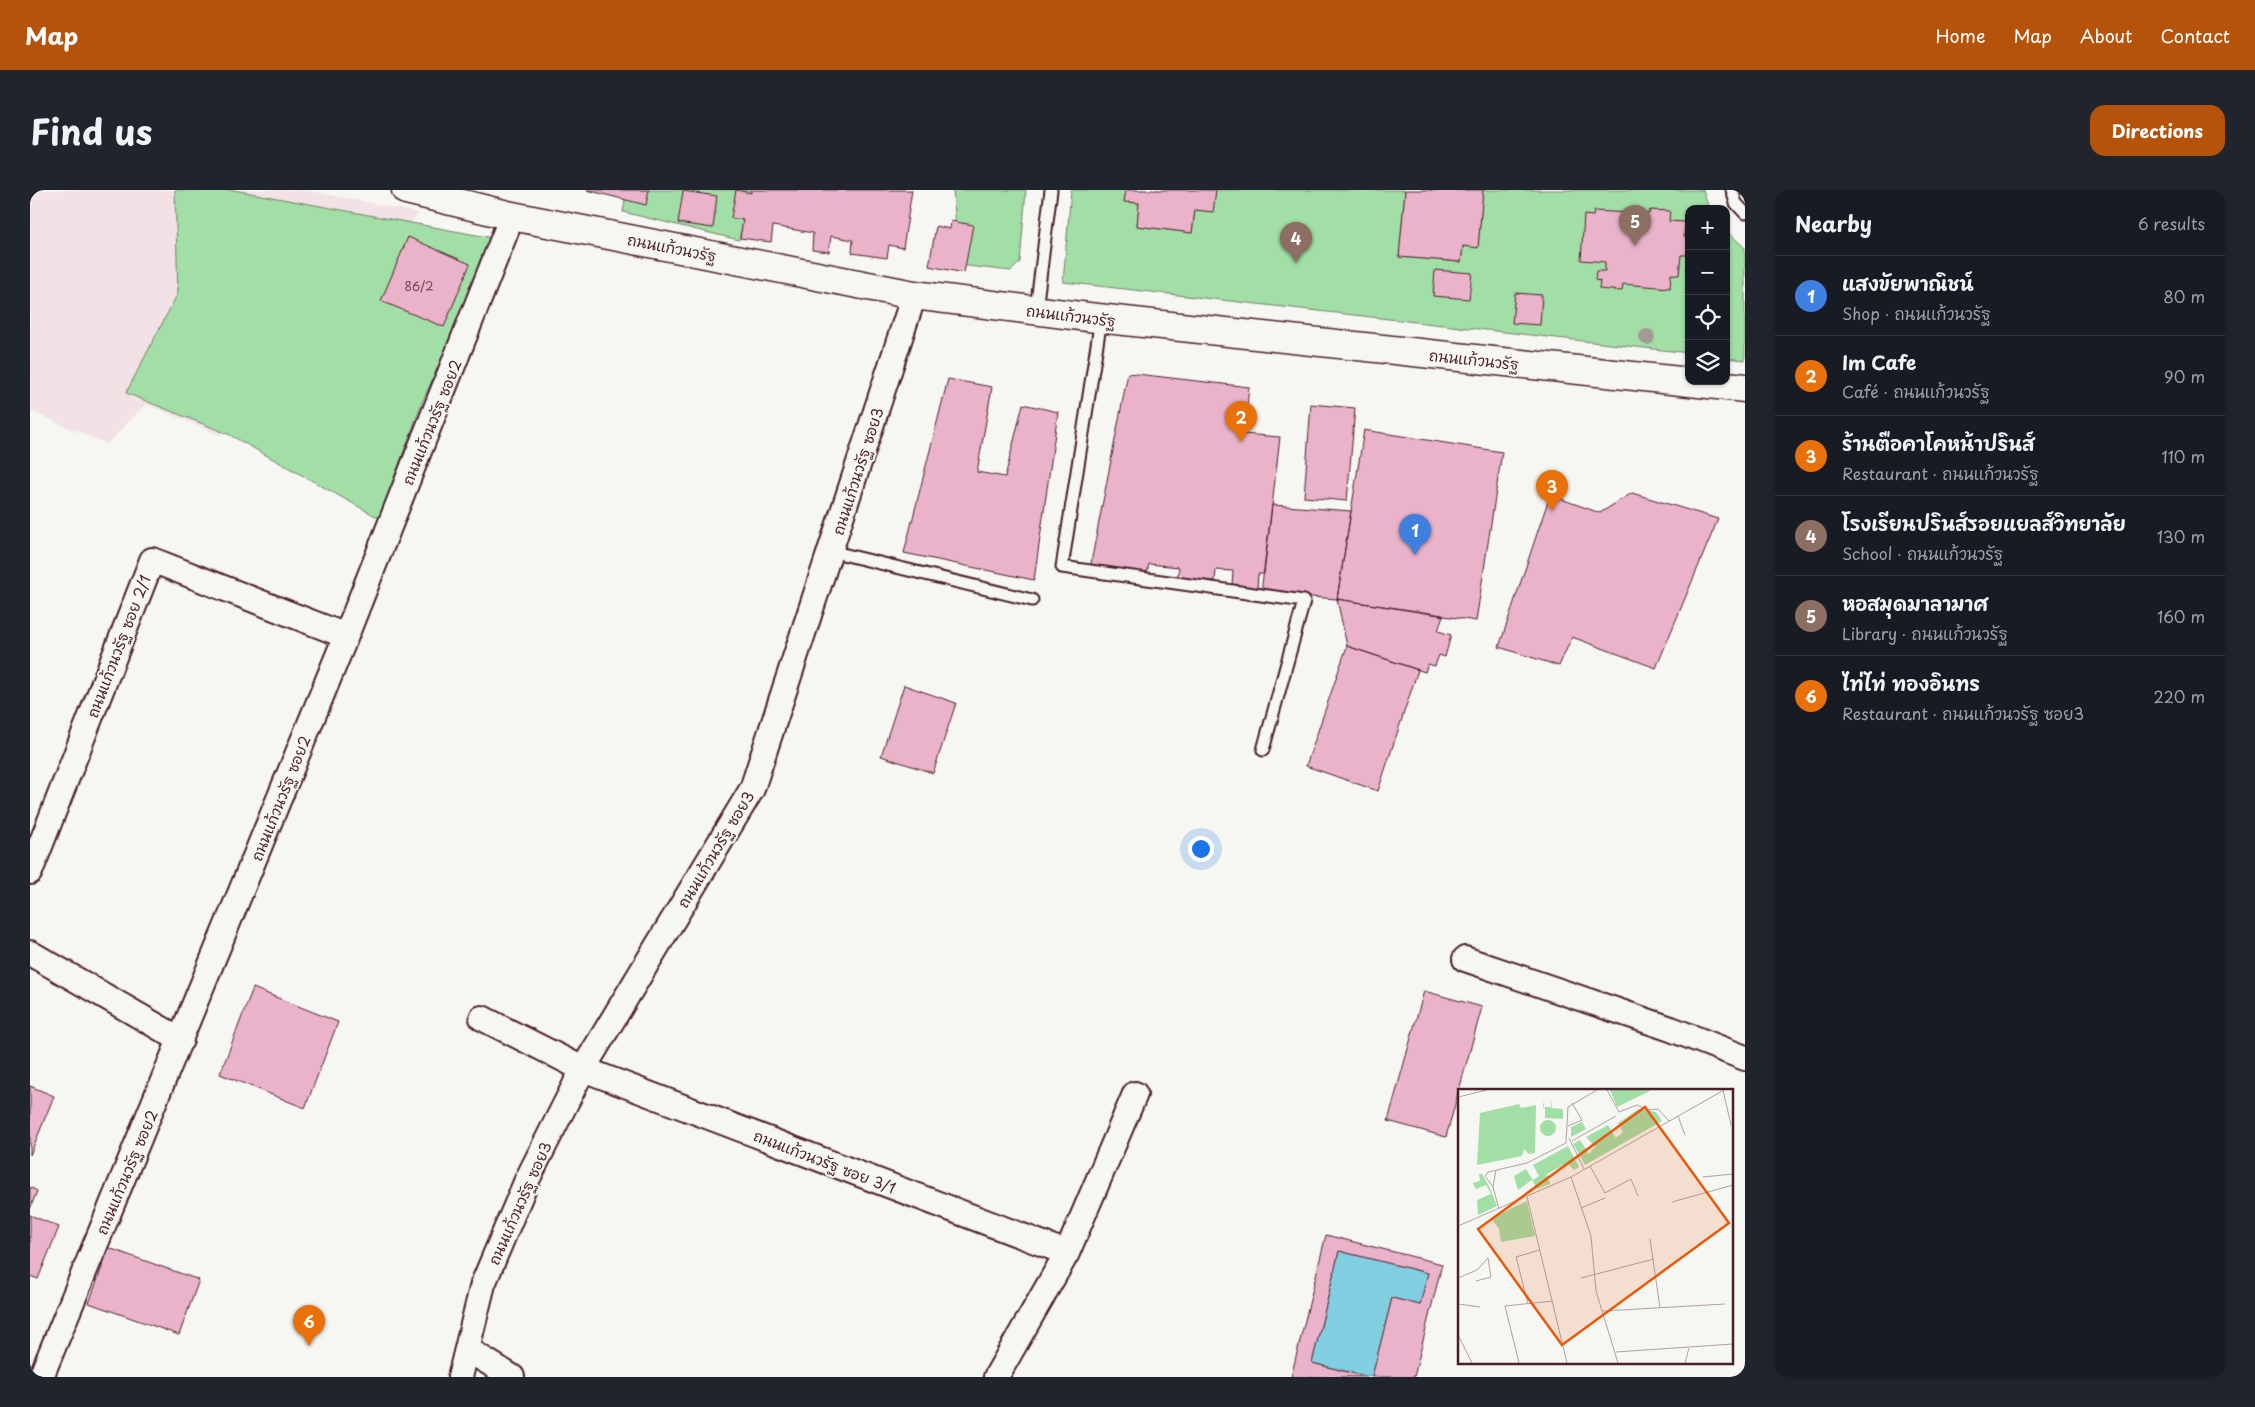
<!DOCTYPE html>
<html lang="en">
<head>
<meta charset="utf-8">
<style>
  :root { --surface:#171b24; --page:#20242c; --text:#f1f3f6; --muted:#9ea1a6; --line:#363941; --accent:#b45309 }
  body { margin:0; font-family:"Playpen Sans","Playpen Sans Thai",sans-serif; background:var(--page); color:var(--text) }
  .controls { position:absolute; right:15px; top:15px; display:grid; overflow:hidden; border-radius:10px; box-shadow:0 1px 4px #0004 }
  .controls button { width:45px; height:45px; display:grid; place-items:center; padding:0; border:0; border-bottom:1px solid var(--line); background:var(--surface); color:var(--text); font:25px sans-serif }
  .you { position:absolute; left:1170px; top:658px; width:18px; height:18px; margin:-12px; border:4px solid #fff; border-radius:50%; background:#1a73e8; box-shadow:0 0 0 8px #1a73e833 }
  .badge { display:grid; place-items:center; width:32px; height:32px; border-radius:50%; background:var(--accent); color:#fff; font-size:16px; font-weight:700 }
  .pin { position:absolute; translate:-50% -41px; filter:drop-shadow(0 1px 2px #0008) }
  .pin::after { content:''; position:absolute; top:26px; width:18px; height:15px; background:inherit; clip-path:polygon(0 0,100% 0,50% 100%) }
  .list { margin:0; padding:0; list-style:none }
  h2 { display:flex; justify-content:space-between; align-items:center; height:65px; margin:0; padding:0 20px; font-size:21px }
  h2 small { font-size:16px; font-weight:400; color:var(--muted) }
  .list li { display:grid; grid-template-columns:32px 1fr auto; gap:15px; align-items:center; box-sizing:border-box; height:80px; padding:0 20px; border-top:1px solid var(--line) }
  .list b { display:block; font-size:19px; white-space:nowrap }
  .list p { margin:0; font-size:16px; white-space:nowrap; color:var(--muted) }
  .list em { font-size:16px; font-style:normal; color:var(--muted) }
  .icon { flex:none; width:28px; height:28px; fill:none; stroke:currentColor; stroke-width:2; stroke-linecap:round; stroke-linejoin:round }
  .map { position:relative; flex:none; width:1715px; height:1187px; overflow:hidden; border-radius:15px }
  header { display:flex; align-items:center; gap:30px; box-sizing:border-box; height:70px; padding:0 25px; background:var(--accent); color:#fff }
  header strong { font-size:24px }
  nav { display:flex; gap:28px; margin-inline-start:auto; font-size:18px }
  .intro { display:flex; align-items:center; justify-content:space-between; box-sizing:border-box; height:120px; padding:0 30px }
  h1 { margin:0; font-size:35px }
  .button { padding:12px 22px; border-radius:15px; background:var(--accent); color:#fff; font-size:18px; font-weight:700 }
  main { display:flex; gap:30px; padding:0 30px }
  aside { flex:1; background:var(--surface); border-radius:15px; box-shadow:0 1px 4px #0004 }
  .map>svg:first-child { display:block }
  .built { fill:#f2e2e6 }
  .green { fill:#a1dfa6; stroke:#767f68 }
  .water { fill:#82cfe2; stroke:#6c8999 }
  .building { fill:#eab3c9; stroke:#4a1f2b }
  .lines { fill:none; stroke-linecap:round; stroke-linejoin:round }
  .lane-casing { stroke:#4a1f2b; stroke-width:15 }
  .street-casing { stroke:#4a1f2b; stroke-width:28 }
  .secondary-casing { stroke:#4a1f2b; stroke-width:31 }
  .lane { stroke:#f6f6f2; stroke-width:11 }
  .street { stroke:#f6f6f2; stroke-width:24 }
  .secondary { stroke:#f6f6f2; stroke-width:28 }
  .tree { fill:#a49a96 }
  .labels { text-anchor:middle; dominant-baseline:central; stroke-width:4; stroke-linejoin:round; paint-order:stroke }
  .number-label { font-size:12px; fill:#724452 }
  .street-label { font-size:15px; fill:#4a1f2b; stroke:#f6f6f2 }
  .inset-road { fill:none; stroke:#b1a0a2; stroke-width:1 }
  .view { fill:#e8590c; fill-opacity:0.15; stroke:#e8590c; stroke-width:2.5 }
  .inset-edge { fill:none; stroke:#4a1f2b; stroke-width:2.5 }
</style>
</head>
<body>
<header>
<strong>Map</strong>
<nav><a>Home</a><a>Map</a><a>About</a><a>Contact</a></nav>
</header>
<div class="intro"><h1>Find us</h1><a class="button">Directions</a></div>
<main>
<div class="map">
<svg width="1715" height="1187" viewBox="0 0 1715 1187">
  <rect width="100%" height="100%" fill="#f6f6f2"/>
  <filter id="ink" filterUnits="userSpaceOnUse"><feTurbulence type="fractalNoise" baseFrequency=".02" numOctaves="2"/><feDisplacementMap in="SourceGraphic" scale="10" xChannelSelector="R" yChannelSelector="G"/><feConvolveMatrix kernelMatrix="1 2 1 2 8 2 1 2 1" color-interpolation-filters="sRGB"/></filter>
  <g filter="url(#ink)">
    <!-- built -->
    <path class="built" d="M0 0H276L389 23 190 245 116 214 77 254 0 221Z"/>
    <!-- green -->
    <path class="green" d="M145 0H204L468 49 393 210 349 328 198 244 96 203 148 103Z
      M597 0H720L709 50 593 22Z
      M923 0H996L990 72 981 81 929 75Z
      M1041 0H1096L1094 11 1109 13 1107 36 1162 43 1165 20 1186 0H1375L1369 67 1431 72 1433 56 1448 57 1453 0H1673L1679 19H1659V163L1033 92Z
      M1696 40 1715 58V170L1696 168Z"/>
    <!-- water -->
    <path class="water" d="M1309 1061 1398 1083 1390 1115 1362 1108 1342 1187 1282 1173Z"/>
    <!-- building -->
    <path class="building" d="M557 0H619L616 15Z
      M706 0 721 3V0H882L873 58 859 55 857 68 822 63 823 50 801 46 799 62 782 60 783 43 743 36 741 52 710 48 713 30 701 28Z
      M1096 0H1186L1183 22 1165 20 1162 43 1107 36 1109 13 1094 12Z
      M1375 0H1453L1448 58 1433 56 1431 72 1369 67Z
      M653 1 687 6 683 38 648 33Z
      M1620 20 1640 21 1639 31 1655 32 1654 47H1659L1657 65H1651L1649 85 1641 84 1640 98 1593 94 1592 101 1569 99 1570 91 1565 90 1566 81H1575V72L1551 70 1554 25 1563 26 1564 21 1619 24Z
      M921 31 943 35 934 83 899 76 906 36 920 39Z
      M378 47 440 74 414 137 351 111Z
      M1405 80 1442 83 1439 109 1403 106Z
      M1485 103 1512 105 1510 135 1482 133Z
      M1098 183 1219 197 1214 244 1250 247 1234 384H1228L1227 399 1202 396 1203 381 1186 380 1185 391 1172 390V395L1147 393 1149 377 1119 374 1117 383 1060 378Z
      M918 189 962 197 947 282 975 287 993 214 1028 222 1004 390 874 363Z
      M1281 214 1325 218 1317 311 1274 307Z
      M1334 240 1472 262 1446 431 1307 409Z
      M1602 303 1688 329 1626 478 1542 447 1529 476 1469 457 1520 305 1570 323Z
      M1242 315 1321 321 1307 409 1231 403Z
      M1307 409 1413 425 1408 441 1421 445 1415 467 1409 465 1405 476 1398 474 1395 482 1317 456Z
      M1317 456 1388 480 1348 601 1276 576Z
      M874 495 926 513 903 583 851 566Z
      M223 798 308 832 275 918 190 884Z
      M1394 801 1452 817 1416 947 1358 931Z
      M0 896 24 906 0 965Z
      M0 997 7 1001 0 1019Z
      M0 1025 29 1037 8 1089 0 1086Z
      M1296 1045 1412 1074 1384 1187H1342L1362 1108 1390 1115 1398 1083 1309 1061 1282 1173 1337 1187H1261Z
      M79 1058 169 1090 149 1145 59 1113Z"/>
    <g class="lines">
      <defs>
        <path id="lane" d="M1702 0 1706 13 1715 23
          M1006 120 1021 0
          M1071 129 1032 377 1274 411 1233 560
          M800 361 1002 410"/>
        <path id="street" d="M0 682 122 370 316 446
          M0 763 151 850
          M1435 769 1641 839 1715 868
          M452 828 553 879 1037 1063
          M437 1159 482 1187
          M11 1187 316 446 482 26
          M430 1187 453 1094 497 990 553 879 722 599 884 105
          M966 1187 1037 1063 1105 904"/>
        <path id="secondary" d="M376 0 482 26 884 105 1058 127 1715 198"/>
      </defs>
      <!-- lane casing -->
      <use href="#lane" class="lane-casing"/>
      <!-- street casing -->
      <use href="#street" class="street-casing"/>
      <!-- secondary casing -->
      <use href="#secondary" class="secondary-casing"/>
      <!-- lane -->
      <use href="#lane" class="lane"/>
      <!-- street -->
      <use href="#street" class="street"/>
      <!-- secondary -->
      <use href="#secondary" class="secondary"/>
    </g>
    <!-- trees -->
    <circle class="tree" cx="1617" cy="147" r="8"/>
  </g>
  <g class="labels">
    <!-- number labels -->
    <g class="number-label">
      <text x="389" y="96">86/2</text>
    </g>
    <!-- street labels -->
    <g class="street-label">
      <text transform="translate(642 57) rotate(11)">ถนนแก้วนวรัฐ</text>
      <text transform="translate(1041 125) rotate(7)">ถนนแก้วนวรัฐ</text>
      <text transform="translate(1444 169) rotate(6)">ถนนแก้วนวรัฐ</text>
      <text transform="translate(401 232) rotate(-68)">ถนนแก้วนวรัฐ ซอย2</text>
      <text transform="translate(827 281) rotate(-72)">ถนนแก้วนวรัฐ ซอย3</text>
      <text transform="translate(88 456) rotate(-69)">ถนนแก้วนวรัฐ ซอย 2/1</text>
      <text transform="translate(250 608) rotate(-68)">ถนนแก้วนวรัฐ ซอย2</text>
      <text transform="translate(685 659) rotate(-59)">ถนนแก้วนวรัฐ ซอย3</text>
      <text transform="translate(795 971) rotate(21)">ถนนแก้วนวรัฐ ซอย 3/1</text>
      <text transform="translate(96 982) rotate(-67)">ถนนแก้วนวรัฐ ซอย2</text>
      <text transform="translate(489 1013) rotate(-66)">ถนนแก้วนวรัฐ ซอย3</text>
    </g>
  </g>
  <!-- overview -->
  <g transform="translate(1428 899)">
    <rect width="275" height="275" fill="#f6f6f2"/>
    <path d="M152 1H192V2L159 18ZM94 11V18L92 19 105 20V30L87 29V19L85 18V12L86 18H93ZM61 15 63 19 78 16 77 64 71 65 66 60 64 67 19 76 22 24ZM181 20 198 23 204 32 127 76 115 55 122 51 131 65 137 58 128 48 150 36 158 49 165 43 160 34ZM82 39a8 8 0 1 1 16 0a8 8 0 1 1-16 0ZM124 33 128 40 113 48V38ZM110 57 121 78 116 81 109 74 89 85 92 95 79 100 74 91 60 101 56 87 68 80 75 91 81 87 75 76ZM21 85H24L31 97 39 117 20 126 19 111 33 105 28 96 18 100 15 94 22 92ZM69 112 77 147 43 153 41 140 33 129Z" fill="#a1dfa6"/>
    <path class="inset-road" d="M149 1 161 23 179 16 190 21 200 20 211 32M265 1 273 36M0 8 29 1M220 27 227 46M110 37 124 31 114 14M111 49 126 80M114 52 158 27M132 77 147 104 173 90 180 107M38 81 35 98 41 120M113 88 133 147 138 202 160 274M245 88 275 85M35 98 27 87 30 83 69 74 108 54 110 18 139 1M69 108 109 274M214 113 275 96M123 119 147 109M0 137 113 88 266 1M192 150 202 219M0 189 19 181 30 169 33 188 18 192M123 189 196 170M0 215 22 218M70 215 58 168 82 161M145 222 267 215M0 246 14 274M158 263 275 255M61 274 47 217 95 212M227 274 231 259"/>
    <path class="view" d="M187 18 271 134 104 256 20 140Z"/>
    <rect width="275" height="275" class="inset-edge"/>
  </g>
</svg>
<div class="controls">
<button>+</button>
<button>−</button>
<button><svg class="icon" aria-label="locate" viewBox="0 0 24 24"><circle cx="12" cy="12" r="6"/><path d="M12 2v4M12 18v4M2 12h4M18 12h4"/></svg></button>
<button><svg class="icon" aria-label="layers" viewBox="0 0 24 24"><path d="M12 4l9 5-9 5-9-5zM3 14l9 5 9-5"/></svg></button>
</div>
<div class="you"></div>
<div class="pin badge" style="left:1385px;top:365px;background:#3f7fe0">1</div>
<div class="pin badge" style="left:1211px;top:252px;background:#e8710a">2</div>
<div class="pin badge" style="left:1522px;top:321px;background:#e8710a">3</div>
<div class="pin badge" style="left:1266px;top:73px;background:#8d6e63">4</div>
<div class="pin badge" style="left:1605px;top:56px;background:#8d6e63">5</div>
<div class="pin badge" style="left:279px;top:1156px;background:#e8710a">6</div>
</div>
<aside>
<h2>Nearby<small>6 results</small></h2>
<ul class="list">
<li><span class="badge" style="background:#3f7fe0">1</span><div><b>แสงขัยพาณิชน์</b><p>Shop · ถนนแก้วนวรัฐ</p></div><em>80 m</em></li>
<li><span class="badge" style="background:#e8710a">2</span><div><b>Im Cafe</b><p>Café · ถนนแก้วนวรัฐ</p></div><em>90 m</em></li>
<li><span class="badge" style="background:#e8710a">3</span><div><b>ร้านตือคาโคหน้าปรินส์</b><p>Restaurant · ถนนแก้วนวรัฐ</p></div><em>110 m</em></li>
<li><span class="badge" style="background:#8d6e63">4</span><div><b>โรงเรียนปรินส์รอยแยลส์วิทยาลัย</b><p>School · ถนนแก้วนวรัฐ</p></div><em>130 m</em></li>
<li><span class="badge" style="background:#8d6e63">5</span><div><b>หอสมุดมาลามาศ</b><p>Library · ถนนแก้วนวรัฐ</p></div><em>160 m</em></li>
<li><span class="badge" style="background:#e8710a">6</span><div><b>ไท่ไท่ ทองอินทร</b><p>Restaurant · ถนนแก้วนวรัฐ ซอย3</p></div><em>220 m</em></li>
</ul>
</aside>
</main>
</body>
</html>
